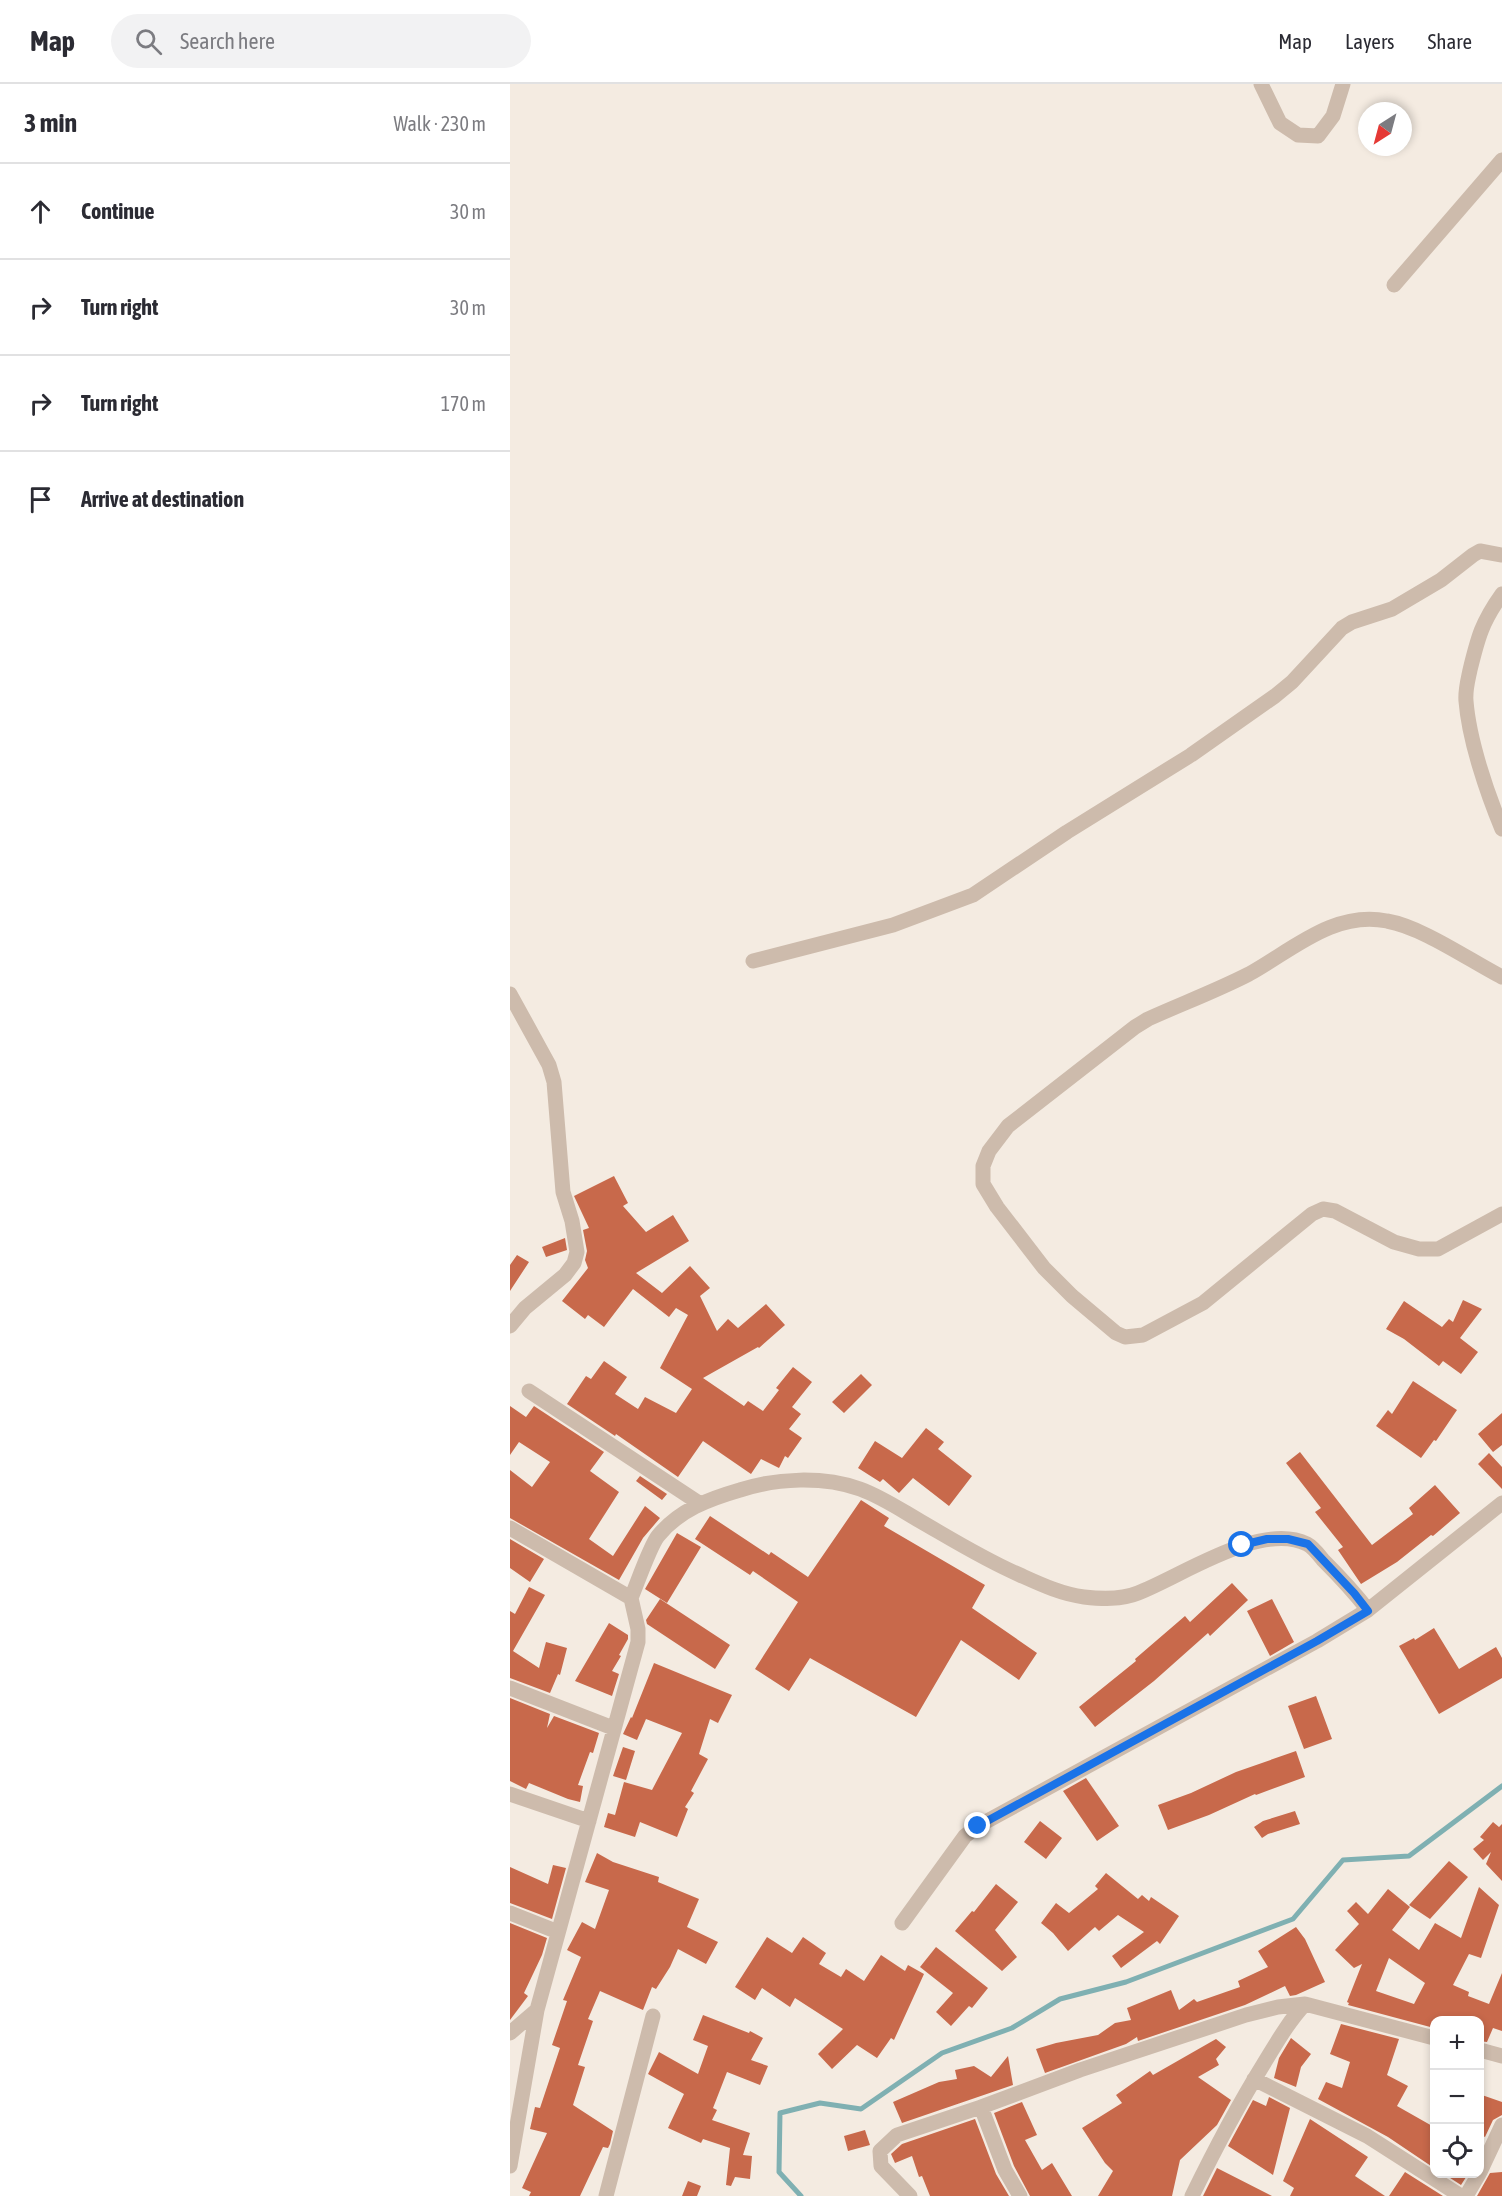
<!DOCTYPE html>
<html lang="en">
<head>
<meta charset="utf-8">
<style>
  :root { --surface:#fff; --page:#f2f2f3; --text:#2b2b33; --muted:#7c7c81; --line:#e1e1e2 }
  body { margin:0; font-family:"Asap Condensed",sans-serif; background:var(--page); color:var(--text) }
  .controls { position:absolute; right:18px; bottom:18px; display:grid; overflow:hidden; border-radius:12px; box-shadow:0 3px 9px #0003 }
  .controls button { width:54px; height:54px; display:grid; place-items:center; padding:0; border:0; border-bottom:2px solid var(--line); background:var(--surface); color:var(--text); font:30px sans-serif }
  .compass { position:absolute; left:848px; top:18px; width:54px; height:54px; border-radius:50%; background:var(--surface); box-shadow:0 3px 9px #0003; rotate:216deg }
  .stop { position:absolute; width:18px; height:18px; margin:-14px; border:4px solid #1a73e8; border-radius:50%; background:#fff }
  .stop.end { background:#1a73e8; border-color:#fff; box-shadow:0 2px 6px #0008 }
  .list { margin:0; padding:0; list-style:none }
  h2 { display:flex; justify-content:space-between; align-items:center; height:78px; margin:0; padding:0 24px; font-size:26px }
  h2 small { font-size:20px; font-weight:400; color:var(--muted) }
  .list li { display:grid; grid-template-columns:39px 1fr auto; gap:18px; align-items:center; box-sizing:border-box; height:96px; padding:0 24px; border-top:2px solid var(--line) }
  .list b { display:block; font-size:22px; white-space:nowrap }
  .list em { font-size:20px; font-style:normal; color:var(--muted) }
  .icon { flex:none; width:33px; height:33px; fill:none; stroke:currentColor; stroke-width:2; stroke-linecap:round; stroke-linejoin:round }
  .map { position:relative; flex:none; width:992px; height:2112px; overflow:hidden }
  header { display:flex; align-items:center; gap:36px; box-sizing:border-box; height:84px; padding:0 30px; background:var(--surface); border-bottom:2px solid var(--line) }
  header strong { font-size:28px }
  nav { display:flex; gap:33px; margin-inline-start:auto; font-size:21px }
  .search { width:420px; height:54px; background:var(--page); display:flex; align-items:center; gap:15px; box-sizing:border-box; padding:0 21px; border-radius:33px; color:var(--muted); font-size:22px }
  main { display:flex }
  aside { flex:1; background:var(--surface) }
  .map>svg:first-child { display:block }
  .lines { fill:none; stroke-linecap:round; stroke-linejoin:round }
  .stream { stroke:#7fb0b2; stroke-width:5 }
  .building { fill:#c8694b; fill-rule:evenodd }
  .minor { stroke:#cdbbac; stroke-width:15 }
  .route { stroke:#1a73e8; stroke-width:8 }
</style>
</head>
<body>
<header>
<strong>Map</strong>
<div class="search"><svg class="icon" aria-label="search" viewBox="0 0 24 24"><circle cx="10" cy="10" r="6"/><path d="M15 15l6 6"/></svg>Search here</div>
<nav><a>Map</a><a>Layers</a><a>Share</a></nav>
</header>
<main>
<aside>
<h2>3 min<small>Walk · 230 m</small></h2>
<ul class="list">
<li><svg class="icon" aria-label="ahead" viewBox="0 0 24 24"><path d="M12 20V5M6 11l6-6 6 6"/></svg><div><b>Continue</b></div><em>30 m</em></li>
<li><svg class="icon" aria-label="right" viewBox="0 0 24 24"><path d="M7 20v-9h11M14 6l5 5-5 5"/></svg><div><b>Turn right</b></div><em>30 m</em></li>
<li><svg class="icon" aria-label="right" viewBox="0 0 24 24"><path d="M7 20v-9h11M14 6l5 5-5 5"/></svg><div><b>Turn right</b></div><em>170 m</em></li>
<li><svg class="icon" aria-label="arrive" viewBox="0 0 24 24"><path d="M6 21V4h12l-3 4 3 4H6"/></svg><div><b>Arrive at destination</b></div></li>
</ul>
</aside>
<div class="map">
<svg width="992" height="2112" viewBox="0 0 992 2112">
  <rect width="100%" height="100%" fill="#f4ebe1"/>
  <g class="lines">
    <!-- stream -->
    <path class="stream" d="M291 2112 269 2088 270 2029 310 2019 351 2025 432 1969 502 1944 550 1915 616 1898 783 1835 833 1776 899 1772 992 1702"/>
  </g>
  <!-- building -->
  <path class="building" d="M104 1092 118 1119 113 1122 136 1148 163 1131 179 1157 126 1189 152 1209 180 1182 200 1204 190 1212 207 1247 218 1235 228 1244 256 1220 275 1241 249 1264 248 1263 193 1294 234 1322 238 1317 253 1327 269 1306 266 1304 283 1283 302 1298 282 1323 291 1330 279 1345 292 1354 278 1374 275 1372 269 1384 251 1375 241 1390 193 1357 168 1393 106 1350 105 1352 57 1320 76 1292 81 1295 94 1277 117 1293 105 1310 128 1325 135 1313 166 1329 182 1305 150 1284 178 1231 166 1224 159 1233 123 1205 94 1243 78 1231 75 1235 52 1217 78 1184 75 1176 77 1167 73 1146 79 1144 64 1112Z
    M55 1154 57 1166 36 1173 32 1163Z
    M7 1171 19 1178 0 1207V1181Z
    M953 1216 972 1225 950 1254 968 1268 951 1290 933 1277 929 1282 894 1255 876 1245 894 1217 932 1243 939 1235 943 1238Z
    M351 1290 362 1301 334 1329 322 1318Z
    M903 1297 947 1326 926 1357 924 1356 911 1374 866 1342 878 1326 882 1330Z
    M0 1322 16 1333 24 1322 94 1368 80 1387 109 1408 79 1455 103 1472 135 1422 150 1434 133 1454 109 1496 0 1434V1386L22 1403 40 1378 9 1358 0 1371Z
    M992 1329V1361L983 1368 968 1350Z
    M416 1344 434 1358 428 1365 462 1392 439 1422 403 1394 389 1409 373 1395 370 1398 348 1384 365 1357 392 1374Z
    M790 1368 862 1461 903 1430 899 1424 925 1401 950 1429 923 1452 921 1451 887 1478 851 1500 828 1466 833 1463 805 1428 811 1424 776 1379Z
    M979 1369 992 1383V1405L968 1380Z
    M130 1392 157 1410 152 1416 126 1397Z
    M351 1416 379 1434 374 1442 475 1501 462 1524 527 1569 509 1596 451 1556 406 1633 300 1574 279 1607 245 1585 288 1518 243 1487 240 1491 185 1455 200 1432 259 1471 261 1468 298 1493Z
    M167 1449 191 1463 157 1519 135 1505Z
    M0 1455 34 1475 20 1498 0 1484Z
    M722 1499 738 1516 700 1552 698 1549 644 1597 585 1643 569 1623 626 1577 625 1575 675 1532 680 1538Z
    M19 1503 35 1511 3 1567 29 1584 36 1558 57 1564 50 1591 48 1590 40 1609 0 1594V1527L5 1530Z
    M150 1515 220 1561 205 1585 137 1540 136 1536Z
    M762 1515 784 1558 760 1572 737 1527Z
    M99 1539 118 1551V1555L109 1571 111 1572 102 1587 109 1590 102 1612 65 1597Z
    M924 1544 949 1585 986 1563 992 1574V1594L929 1630 889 1562 904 1554 905 1556Z
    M144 1579 222 1611 208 1639 200 1635 189 1670 198 1675 181 1707 184 1709 175 1723 178 1725 167 1753 130 1738 125 1753 94 1743 98 1729 105 1731 114 1698 142 1706 172 1649 136 1635 127 1656 113 1650 121 1633 122 1634Z
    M806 1612 822 1655 794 1665 778 1622Z
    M0 1614 40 1630 37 1644 44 1632 89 1649 83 1669 80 1668 68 1701 73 1702 70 1718 58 1715 19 1699 16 1705 0 1697Z
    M113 1663 125 1667 116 1696 103 1692Z
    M786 1667 795 1693 746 1711 745 1710 699 1731 658 1746 648 1721 681 1709 726 1688Z
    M576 1694 609 1742 587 1757 553 1707Z
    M785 1727 790 1740 758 1750 752 1754 744 1743 753 1737Z
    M530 1737 552 1754 536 1775 514 1758Z
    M983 1738 989 1743 992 1740V1797L976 1780 981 1768 973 1776 963 1765 974 1756 970 1753Z
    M87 1769 103 1778 149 1793 148 1798 189 1815 177 1843 208 1858 196 1880 168 1865 160 1883 146 1905 142 1903 133 1926 90 1907 78 1935 83 1937 68 1981 75 1983 63 2021 103 2047 100 2060 98 2064 93 2063 70 2112H19L21 2108 12 2104 37 2049 20 2045 25 2023 30 2024 50 1964 42 1961 57 1917 53 1916 71 1873 57 1866 72 1838 85 1845 99 1806 75 1798Z
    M939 1777 958 1793 920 1835 899 1821Z
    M43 1781 56 1784 42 1835 0 1819V1783L38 1800Z
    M596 1789 628 1815 632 1811 639 1817 641 1813 669 1832 650 1860 647 1857 611 1884 602 1872 634 1848 608 1831 589 1847 585 1843 558 1867 543 1849 531 1839 546 1819 559 1829 588 1805 585 1802Z
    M486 1800 508 1818 485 1846 507 1873 492 1887 445 1847 462 1827 464 1828Z
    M969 1803 989 1821 971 1874 959 1870 943 1901 959 1908 958 1912 979 1920 992 1889V1947L983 1944 977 1958 969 1957V1936H924V1944L838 1921 839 1919 837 1918 852 1880 844 1884 825 1866 849 1840 837 1827 846 1818 858 1830 878 1805 900 1823 882 1846 909 1866 925 1839 951 1854ZM879 1874 915 1899 904 1920 866 1907Z
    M0 1839 37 1854 32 1871 14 1909 18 1912 0 1936Z
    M786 1843 795 1855 815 1898 786 1911 780 1912 775 1902 735 1921 628 1957 627 1953 616 1960 535 1989 526 1965 546 1959 588 1951 605 1939 621 1936 617 1924 661 1906 669 1926 684 1915 687 1918 730 1903 728 1897 758 1883 748 1867Z
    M257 1853 282 1869 293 1853 316 1869 309 1880 331 1893 336 1885 354 1897 371 1871 395 1887 398 1881 414 1890 384 1956 381 1954 367 1974 347 1961 322 1985 308 1970 333 1945 285 1914 280 1923 252 1904 245 1916 225 1903Z
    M426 1863 478 1904 462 1924 459 1922 441 1942 426 1928 443 1909 410 1883Z
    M193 1931 239 1949 240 1947 253 1954 241 1976 258 1982 250 2001 217 1988 203 2024 207 2026 202 2036 240 2049 233 2071 242 2072 240 2095 225 2093 221 2102 216 2101 220 2064 193 2055 191 2059 158 2044 174 2010 138 1990 149 1968 188 1990 198 1962 183 1956Z
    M831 1940 889 1955 877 1991 898 2002 887 2022 924 2043V2084L878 2053 808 2015 816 1998 832 2004 840 1978 820 1970Z
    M781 1954 801 1970 791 1983 786 2003 764 1994 769 1974Z
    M706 1955 716 1963 706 1975 709 1981 688 1993 721 2016 707 2041 670 2076 662 2112H588L603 2087 595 2079 572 2044 612 2019 606 2011 640 1987 643 1991Z
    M498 1972 503 2001 392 2039 383 2018 429 1998 447 1995 445 1986 464 1982 481 1993Z
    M969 2010 992 2018V2031L983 2036 975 2053 969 2050Z
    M759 2013 780 2024 763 2091 718 2062 743 2016 756 2022Z
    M512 2018 527 2051 515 2056 532 2086 542 2079 562 2112H520L504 2082 484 2029Z
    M465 2035 486 2090 499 2112H420L412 2092 409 2093 402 2072 385 2079 381 2070 392 2060Z
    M800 2035 858 2073 845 2092 875 2112H780L784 2104 773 2097Z
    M355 2046 360 2061 338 2067 334 2052Z
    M707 2084 762 2112H693Z
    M895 2088 933 2112H879Z
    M992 2088V2112H967L980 2089Z
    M934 2090H958L951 2101Z
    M178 2097 191 2102 187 2112H172Z"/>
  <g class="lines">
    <!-- minor -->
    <path class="minor" d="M751 0 770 39 788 51 808 52 823 32 833 0
      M884 201 992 76
      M992 510C972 538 968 553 960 586 958 596 955 606 956 617 959 656 977 709 992 745
      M243 877 383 841 463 811 557 748 681 671 765 612 782 598 832 544 842 538 882 525 931 496 963 471 970 467 992 471
      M992 893C959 876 912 843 877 837 824 826 781 867 739 890 706 907 671 920 638 935L625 943 498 1042 479 1067 473 1082V1100L487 1123 534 1184 562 1212 606 1249 615 1253 633 1251 693 1219 802 1130 813 1125 825 1127 884 1158 909 1165H928L992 1130
      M0 910 39 981 44 998 53 1108 62 1137 67 1168 64 1179 55 1191 15 1224 0 1242
      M19 1307 189 1419
      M0 1444 121 1514C127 1500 140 1462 148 1452 169 1426 199 1415 230 1406 267 1394 313 1392 350 1405 372 1413 391 1426 410 1437 443 1456 475 1476 510 1491 530 1500 551 1510 574 1513 592 1515 611 1516 628 1509 672 1492 751 1437 797 1460 803 1463 809 1471 813 1476 829 1492 844 1508 858 1526L992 1419
      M0 1604 103 1644
      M0 1710 79 1737
      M0 1829 48 1848
      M392 1839 455 1752 468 1742 807 1557 858 1526
      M0 1949 27 1926
      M970 1966 992 1972
      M744 1995 857 2052 951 2112
      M471 2023 495 2086 510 2112
      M0 2082 27 1926 128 1558V1545L121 1514
      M970 2088 992 2041
      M96 2112 143 1932
      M400 2112 371 2082 370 2067 387 2051 471 2023 570 1986 736 1931 768 1923 795 1920 924 1954
      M682 2112C704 2067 727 2023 753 1981 766 1960 778 1938 795 1920
      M956 2112 969 2090"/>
  </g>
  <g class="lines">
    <!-- route -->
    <path class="route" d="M468 1742 807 1557 858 1527 844 1509 798 1460 778 1455H757L732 1461"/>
  </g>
</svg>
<div class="controls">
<button>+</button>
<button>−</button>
<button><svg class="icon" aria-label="locate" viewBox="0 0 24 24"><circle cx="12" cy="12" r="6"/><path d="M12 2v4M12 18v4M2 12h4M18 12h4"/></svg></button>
</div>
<svg class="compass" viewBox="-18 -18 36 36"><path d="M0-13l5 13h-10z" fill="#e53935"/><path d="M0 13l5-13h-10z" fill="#7c7c81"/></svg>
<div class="stop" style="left:732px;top:1461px"></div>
<div class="stop end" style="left:468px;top:1742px"></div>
</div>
</main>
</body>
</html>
